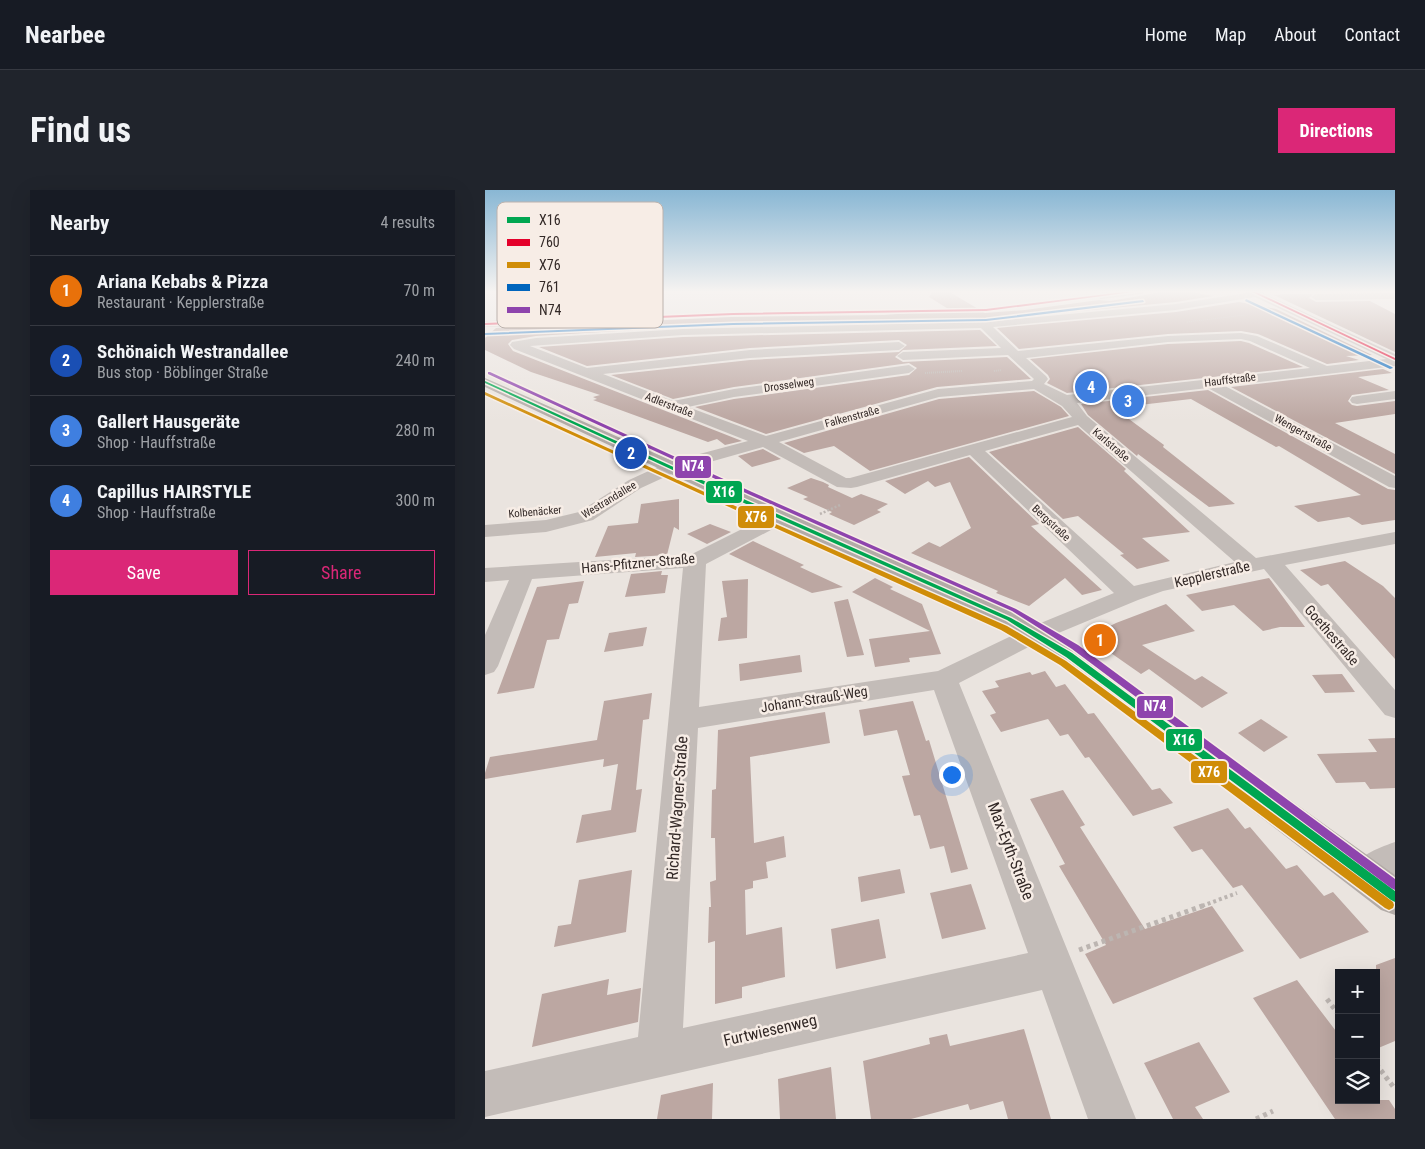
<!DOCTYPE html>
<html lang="en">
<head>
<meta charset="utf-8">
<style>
  :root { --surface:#171b24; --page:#20242c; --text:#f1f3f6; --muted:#9ea1a6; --line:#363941; --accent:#db2777 }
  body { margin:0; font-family:"Roboto Condensed",sans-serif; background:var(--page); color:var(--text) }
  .controls { position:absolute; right:15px; bottom:15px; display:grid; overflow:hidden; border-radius:0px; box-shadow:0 5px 20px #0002 }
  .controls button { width:45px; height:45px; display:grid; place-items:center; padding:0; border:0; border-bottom:1px solid var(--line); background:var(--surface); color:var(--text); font:25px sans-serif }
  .you { position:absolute; left:466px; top:584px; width:18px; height:18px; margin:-12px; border:4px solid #fff; border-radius:50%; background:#1a73e8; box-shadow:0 0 0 8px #1a73e833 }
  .badge { display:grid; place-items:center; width:32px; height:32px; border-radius:50%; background:var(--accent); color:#fff; font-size:16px; font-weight:700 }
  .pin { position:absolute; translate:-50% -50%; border:2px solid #fff; box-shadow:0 1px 5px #0006 }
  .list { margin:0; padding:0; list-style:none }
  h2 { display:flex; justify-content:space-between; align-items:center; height:65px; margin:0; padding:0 20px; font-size:21px }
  h2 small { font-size:16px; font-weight:400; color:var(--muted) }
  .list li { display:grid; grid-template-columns:32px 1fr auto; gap:15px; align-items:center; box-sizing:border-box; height:70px; padding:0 20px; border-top:1px solid var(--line) }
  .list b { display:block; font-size:19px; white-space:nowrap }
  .list p { margin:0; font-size:16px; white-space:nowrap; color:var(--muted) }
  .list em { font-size:16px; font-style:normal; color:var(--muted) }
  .actions { display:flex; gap:10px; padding:15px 20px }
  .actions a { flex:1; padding:11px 0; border:1px solid var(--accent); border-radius:0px; text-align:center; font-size:18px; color:var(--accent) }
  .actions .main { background:var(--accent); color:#fff }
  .icon { flex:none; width:28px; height:28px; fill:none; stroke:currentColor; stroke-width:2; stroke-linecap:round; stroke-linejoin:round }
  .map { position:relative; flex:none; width:910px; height:929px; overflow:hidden; border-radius:0px }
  header { display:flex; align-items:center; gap:30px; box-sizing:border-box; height:70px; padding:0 25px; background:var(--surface); border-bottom:1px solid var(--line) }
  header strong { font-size:24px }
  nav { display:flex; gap:28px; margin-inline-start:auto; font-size:18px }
  .intro { display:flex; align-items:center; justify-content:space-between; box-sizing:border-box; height:120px; padding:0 30px }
  h1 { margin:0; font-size:35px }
  .button { padding:12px 22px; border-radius:0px; background:var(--accent); color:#fff; font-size:18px; font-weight:700 }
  main { display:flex; gap:30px; padding:0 30px }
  aside { flex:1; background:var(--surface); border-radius:0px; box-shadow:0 5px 20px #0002 }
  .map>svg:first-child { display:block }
  .building { fill:#bca7a2 }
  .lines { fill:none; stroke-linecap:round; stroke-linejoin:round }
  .path-far4 { stroke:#bcb5b1; stroke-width:1; stroke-dasharray:1 1; stroke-linecap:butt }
  .path-far3 { stroke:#bcb5b1; stroke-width:2; stroke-dasharray:1 1; stroke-linecap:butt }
  .path-far2 { stroke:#bcb5b1; stroke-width:2.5; stroke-dasharray:2 2; stroke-linecap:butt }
  .path-far1 { stroke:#bcb5b1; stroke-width:4; stroke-dasharray:3 3; stroke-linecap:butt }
  .path { stroke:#bcb5b1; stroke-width:5; stroke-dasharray:4 4; stroke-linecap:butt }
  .minor { fill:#c3bcb8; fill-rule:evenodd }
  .major { fill:#b2aba7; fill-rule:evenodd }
  .bus-1-casing { stroke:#f7ede6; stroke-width:3 }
  .bus-2-casing { stroke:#f7ede6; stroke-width:3 }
  .bus-3-casing { stroke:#f7ede6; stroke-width:3 }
  .bus-4-casing { stroke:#f7ede6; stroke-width:3 }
  .bus-5-casing { stroke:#f7ede6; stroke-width:3 }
  .bus-1 { fill:#00a651; fill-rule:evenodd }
  .bus-2 { fill:#e4002b; fill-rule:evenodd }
  .bus-3 { fill:#d08d08; fill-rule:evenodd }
  .bus-4 { fill:#0065bd; fill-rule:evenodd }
  .bus-5 { fill:#8e44ad; fill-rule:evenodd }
  .labels { text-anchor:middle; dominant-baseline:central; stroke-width:5; stroke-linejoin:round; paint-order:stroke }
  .far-street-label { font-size:11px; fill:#332927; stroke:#f7ede6 }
  .street-label { font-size:14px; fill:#332927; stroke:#f7ede6 }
  .near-street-label { font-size:16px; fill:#332927; stroke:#f7ede6 }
  .key { fill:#f7ede6; stroke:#bcb2ad; stroke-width:1 }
  .key-label { font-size:14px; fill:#332927 }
  .line-badge { stroke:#f7ede6; stroke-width:2 }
  .badge-label { font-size:14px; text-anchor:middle; font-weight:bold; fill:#fff }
</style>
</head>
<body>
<header>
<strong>Nearbee</strong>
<nav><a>Home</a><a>Map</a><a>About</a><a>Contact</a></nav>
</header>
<div class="intro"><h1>Find us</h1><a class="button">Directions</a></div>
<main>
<aside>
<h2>Nearby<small>4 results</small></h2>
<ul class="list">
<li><span class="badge" style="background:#e8710a">1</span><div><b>Ariana Kebabs &amp; Pizza</b><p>Restaurant · Kepplerstraße</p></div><em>70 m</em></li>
<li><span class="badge" style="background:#1a4fb4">2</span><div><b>Schönaich Westrandallee</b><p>Bus stop · Böblinger Straße</p></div><em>240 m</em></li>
<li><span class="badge" style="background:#3f7fe0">3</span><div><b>Gallert Hausgeräte</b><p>Shop · Hauffstraße</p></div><em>280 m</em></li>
<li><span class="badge" style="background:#3f7fe0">4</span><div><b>Capillus HAIRSTYLE</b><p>Shop · Hauffstraße</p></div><em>300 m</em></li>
</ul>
<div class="actions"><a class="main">Save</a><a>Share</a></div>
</aside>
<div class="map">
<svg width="910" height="929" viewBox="0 0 910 929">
  <rect width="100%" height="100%" fill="#eae4df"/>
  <!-- building -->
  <path class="building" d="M448 101H463L500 123 540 120 614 110 625 111 683 101H700L728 106 691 112 499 130 198 137 51 146 27 150 23 154 28 161 257 251 240 255 232 249 223 252 108 210 112 209 108 207 115 205 46 182 0 160V148L11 138 246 127 399 125 465 120 444 107Z
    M794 104H828L824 108 831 112 885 111 910 124V162L789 105H796Z
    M754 112 791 119 887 165 861 166 874 170 842 174 773 144 756 141 683 144 534 159 512 138 691 122Z
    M495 140 512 156 418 160 410 167 418 172 522 167 546 189 452 197 281 244 210 217 249 209 424 185 432 178 424 173 249 197 188 209 126 185 265 170 414 162 422 155 414 150 265 158 102 176 54 157 198 147Z
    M756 151 764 153 818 177 582 203 562 193 565 189 563 185 545 169 683 154Z
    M898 179 907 183 873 187 904 200 867 205 863 211 867 215 872 216 910 211V224L850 233 910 264V284L746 197Z
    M723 200 903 299 910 300V330L877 335 864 327 833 332 809 316 876 305 794 256 791 257 706 209 629 218 679 255 678 257 750 314 724 317 653 264 652 266 603 225 596 214Z
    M549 201 576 217 584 226 385 281 349 256 319 263 299 253 454 209Z
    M593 237 641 279 639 281 705 342 657 348 685 371 652 379 635 365 639 364 593 326 578 329 504 262Z
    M278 259 296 269 267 277 253 266Z
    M484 267 554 334 546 336 617 400 597 405 580 388 544 416 511 403 513 401 426 363 444 352 455 357 486 338 465 292 450 297 443 291 420 304 400 291Z
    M326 288 338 292 344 295 343 297 367 308 376 304 403 314 392 320 396 322 369 335 344 324 347 322 318 309 323 307 302 298Z
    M194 309V340L189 337 182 365 150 367 151 363 110 367 123 336 153 333 156 314Z
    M225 334 246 342 222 354 202 344Z
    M268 351 319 375 315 377 358 397 327 403 244 364Z
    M860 371 898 396 910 408V469L843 394 836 396 815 380Z
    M177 381 176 385H183L180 403 140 407 146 384Z
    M390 388 408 397 405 399 437 414 456 464 424 468 425 472 390 477 384 449 445 441 367 402Z
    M784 388 820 437H795L778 441 749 415 717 421 701 405Z
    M263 389 262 448 233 451 236 428 242 427 237 391Z
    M99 391 93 413 84 414 74 449 62 450 49 498 12 504 52 397Z
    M363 409 379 465 362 467 349 412Z
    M681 414 710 441 657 455 710 490 717 486 743 503 717 518 664 479 656 484 603 447 631 433Z
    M162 437 158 456 119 462 124 443Z
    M315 465 317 482 255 491 254 474Z
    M560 481 571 497 580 494 603 524 609 523 667 600 675 598 688 613 648 626 604 567 600 568 583 544 575 546 563 529 516 542 505 525 511 523 497 501 514 497 510 491 545 482 547 485Z
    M857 484 870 502 840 503 827 485Z
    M167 503 164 529 158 530 151 600 157 599 151 642 91 653 97 625 126 620 133 574 118 577 119 569 0 589V583L5 567 112 550 119 511Z
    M428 511 441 551 444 550 483 679 466 683 459 656 445 659 435 625 429 626 417 586 425 585 412 540 379 546 374 520Z
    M340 522 345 553 265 567 269 653 299 646 301 667 281 672 283 688 268 691V698L260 700 261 745 297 737 300 787 257 797V808L230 814V751L223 753 224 717H226L225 692 231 690 230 648H226L227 600 231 599 233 540Z
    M776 529 803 547 779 562 753 543Z
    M910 548V598L885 599 880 592 851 593 832 564 892 562 883 549Z
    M578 600 600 635 595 637 660 739 727 716 759 761 628 814 600 764 621 755 574 676 580 674 545 609Z
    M743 618 760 639 765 637 801 679 812 675 839 706 848 702 884 742 815 769 757 695 748 698 717 659 707 662 688 637Z
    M415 679 420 703 376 712 373 687Z
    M147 680 141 742 69 757 73 736 86 734 94 690Z
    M486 694 501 739 457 749 445 703Z
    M394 729 401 768 351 779 346 739Z
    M910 768V851L891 859V775Z
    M124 789 122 805 156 798 153 832 47 857 57 804Z
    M812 790 854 845V910H904L910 919V929H850L768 808Z
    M539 839 566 929H523L518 911 485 920 483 914 426 929H386L378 871 445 854 444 848 462 844 465 856Z
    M714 852 745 902 710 917 718 929H688L659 873Z
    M346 877 351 929H295L293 889Z
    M228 893 227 929H172L176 905Z"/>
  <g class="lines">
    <!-- path-far4 -->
    <path class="path-far4" d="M702 132 760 125"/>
    <!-- path-far3 -->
    <path class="path-far3" d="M509 181 517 180
      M440 183 477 181"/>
    <!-- path-far2 -->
    <path class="path-far2" d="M335 324 355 315"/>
    <!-- path-far1 -->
    <path class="path-far1" d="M717 716 752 703"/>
    <!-- path -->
    <path class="path" d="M594 760 720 715
      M842 809 854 825
      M891 874 910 899
      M771 929 788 921"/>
    <!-- minor -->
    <path class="minor" d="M631 101H661L657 104 616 109 611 106 616 103Z
      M761 101H773L910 164V176L740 196 910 286V298L904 297 723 198 592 213 602 226 771 368 910 342V354L800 375 910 500V528L900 525 779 379 678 401 653 410 559 449 474 493 651 929H603L557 800 0 927V881L153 847 198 378 47 389 13 476 9 482 0 485V445L24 390 0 392V378L205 365 289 323 296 321 303 323 306 327 303 331 221 374 214 517 453 481 541 439 629 403 485 265 372 297 366 298 352 297 278 257 193 281 156 298 108 330 61 342 0 347V335L61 330 94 322 144 290 181 273 263 251 29 159 25 155 27 152 51 148 198 139 499 132 691 114 761 103ZM770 107 901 169 842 176 772 146 756 143 683 146 533 161 508 137 691 120ZM496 138 516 158 418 162 412 166 418 170 523 165 549 189 547 191 453 199 281 246 203 217 249 207 424 183 430 179 424 175 249 199 188 211 118 184 265 168 414 160 420 156 414 152 265 160 102 178 45 156 198 145ZM756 149 765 151 825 178 582 205 559 194 563 189 561 186 541 168 683 152ZM549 199 577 216 587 227 365 288H361L294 252 454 207ZM593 235 750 372 649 396 500 261ZM449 500 543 763 198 838 213 538Z
      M909 103V109L831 110 826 107 831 104Z
      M113 127 118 130 117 132 0 137V131Z
      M910 201V209L872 214 867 213 865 210 867 207 872 206Z
      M910 652V685C894 697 889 704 868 696L863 685C872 666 890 659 910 652Z"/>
    <!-- major -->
    <path class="major" d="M0 188 533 424 594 459 910 685V725L896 720 574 471 515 434 254 316 0 197Z"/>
    <defs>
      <path id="bus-1" d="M0 191 263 311 526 428 587 463 910 701V712L906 710 581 467 522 430 259 313 0 193Z"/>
      <path id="bus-2" d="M646 101H656L501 121 248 125 0 135V133L248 123 501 119Z
        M769 101 910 168V170L765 101Z"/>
      <path id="bus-3" d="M0 202 259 320 522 436 581 471 908 712 909 715 908 718 904 720 900 718 575 475 516 440 255 322 0 205Z"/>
      <path id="bus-4" d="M761 109 907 177 908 178 905 179 760 111Z
        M658 110 659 112 501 131 248 135 0 145V143L248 133 501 129Z"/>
      <path id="bus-5" d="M3 182H5L267 302 531 419 593 455 910 689V700L906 698 587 459 527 421 263 304 3 184Z"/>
    </defs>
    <!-- bus-1 casing -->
    <use href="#bus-1" class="bus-1-casing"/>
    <!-- bus-2 casing -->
    <use href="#bus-2" class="bus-2-casing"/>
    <!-- bus-3 casing -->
    <use href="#bus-3" class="bus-3-casing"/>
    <!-- bus-4 casing -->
    <use href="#bus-4" class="bus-4-casing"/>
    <!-- bus-5 casing -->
    <use href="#bus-5" class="bus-5-casing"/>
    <!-- bus-1 -->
    <use href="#bus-1" class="bus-1"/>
    <!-- bus-2 -->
    <use href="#bus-2" class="bus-2"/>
    <!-- bus-3 -->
    <use href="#bus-3" class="bus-3"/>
    <!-- bus-4 -->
    <use href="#bus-4" class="bus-4"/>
    <!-- bus-5 -->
    <use href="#bus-5" class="bus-5"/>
  </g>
  <!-- sky -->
  <linearGradient id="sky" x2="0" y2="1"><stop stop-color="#89b7d4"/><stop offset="0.44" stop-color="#f6f3f1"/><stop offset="1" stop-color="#f6f3f1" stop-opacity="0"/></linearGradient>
  <rect width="910" height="231" fill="url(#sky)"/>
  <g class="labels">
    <!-- far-street labels -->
    <g class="far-street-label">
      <text transform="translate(745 190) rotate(-7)">Hauffstraße</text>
      <text transform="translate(304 195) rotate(-8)">Drosselweg</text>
      <text transform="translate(184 215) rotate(21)">Adlerstraße</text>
      <text transform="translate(367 227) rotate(-15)">Falkenstraße</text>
      <text transform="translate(818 243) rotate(29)">Wengertstraße</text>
      <text transform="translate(626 255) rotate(41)">Karlstraße</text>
      <text transform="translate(124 310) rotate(-31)">Westrandallee</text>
      <text transform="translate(50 322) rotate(-5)">Kolbenäcker</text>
      <text transform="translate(566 333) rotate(43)">Bergstraße</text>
    </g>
    <!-- street labels -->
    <g class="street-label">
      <text transform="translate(153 373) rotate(-5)">Hans-Pfitzner-Straße</text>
      <text transform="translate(727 384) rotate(-13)">Kepplerstraße</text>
      <text transform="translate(847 445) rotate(49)">Goethestraße</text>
      <text transform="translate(329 509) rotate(-9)">Johann-Strauß-Weg</text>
    </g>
    <!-- near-street labels -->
    <g class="near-street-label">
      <text transform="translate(192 618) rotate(-86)">Richard-Wagner-Straße</text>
      <text transform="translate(526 661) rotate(69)">Max-Eyth-Straße</text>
      <text transform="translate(285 840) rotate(-13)">Furtwiesenweg</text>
    </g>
  </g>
  <!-- legend -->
  <rect x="12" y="12" width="166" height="126" rx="8" class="key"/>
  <rect x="22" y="27" width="23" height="6" fill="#00a651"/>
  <rect x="22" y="49" width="23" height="7" fill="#e4002b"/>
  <rect x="22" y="72" width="23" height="6" fill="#d08d08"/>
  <rect x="22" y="94" width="23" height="7" fill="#0065bd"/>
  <rect x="22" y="117" width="23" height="6" fill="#8e44ad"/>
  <g class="key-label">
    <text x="54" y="35">X16</text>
    <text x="54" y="57">760</text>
    <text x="54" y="80">X76</text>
    <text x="54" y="102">761</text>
    <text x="54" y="125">N74</text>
  </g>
  <g class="line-badge">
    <rect x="189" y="265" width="38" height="24" rx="5" fill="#8e44ad"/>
    <rect x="220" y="290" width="38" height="24" rx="5" fill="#00a651"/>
    <rect x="252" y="315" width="38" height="24" rx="5" fill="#d08d08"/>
    <rect x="651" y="505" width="38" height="24" rx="5" fill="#8e44ad"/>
    <rect x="680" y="538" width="38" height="24" rx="5" fill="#00a651"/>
    <rect x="705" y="570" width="38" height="24" rx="5" fill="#d08d08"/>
  </g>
  <g class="badge-label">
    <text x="208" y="281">N74</text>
    <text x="239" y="307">X16</text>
    <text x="271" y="332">X76</text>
    <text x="670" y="521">N74</text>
    <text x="699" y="555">X16</text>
    <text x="724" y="587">X76</text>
  </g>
</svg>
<div class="controls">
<button>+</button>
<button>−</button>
<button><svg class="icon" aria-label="layers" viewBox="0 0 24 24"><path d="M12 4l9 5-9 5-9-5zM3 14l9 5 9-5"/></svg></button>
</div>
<div class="you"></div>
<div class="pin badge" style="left:615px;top:450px;background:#e8710a">1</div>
<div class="pin badge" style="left:146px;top:263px;background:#1a4fb4">2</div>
<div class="pin badge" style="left:643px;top:211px;background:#3f7fe0">3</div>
<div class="pin badge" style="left:606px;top:197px;background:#3f7fe0">4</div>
</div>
</main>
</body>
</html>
